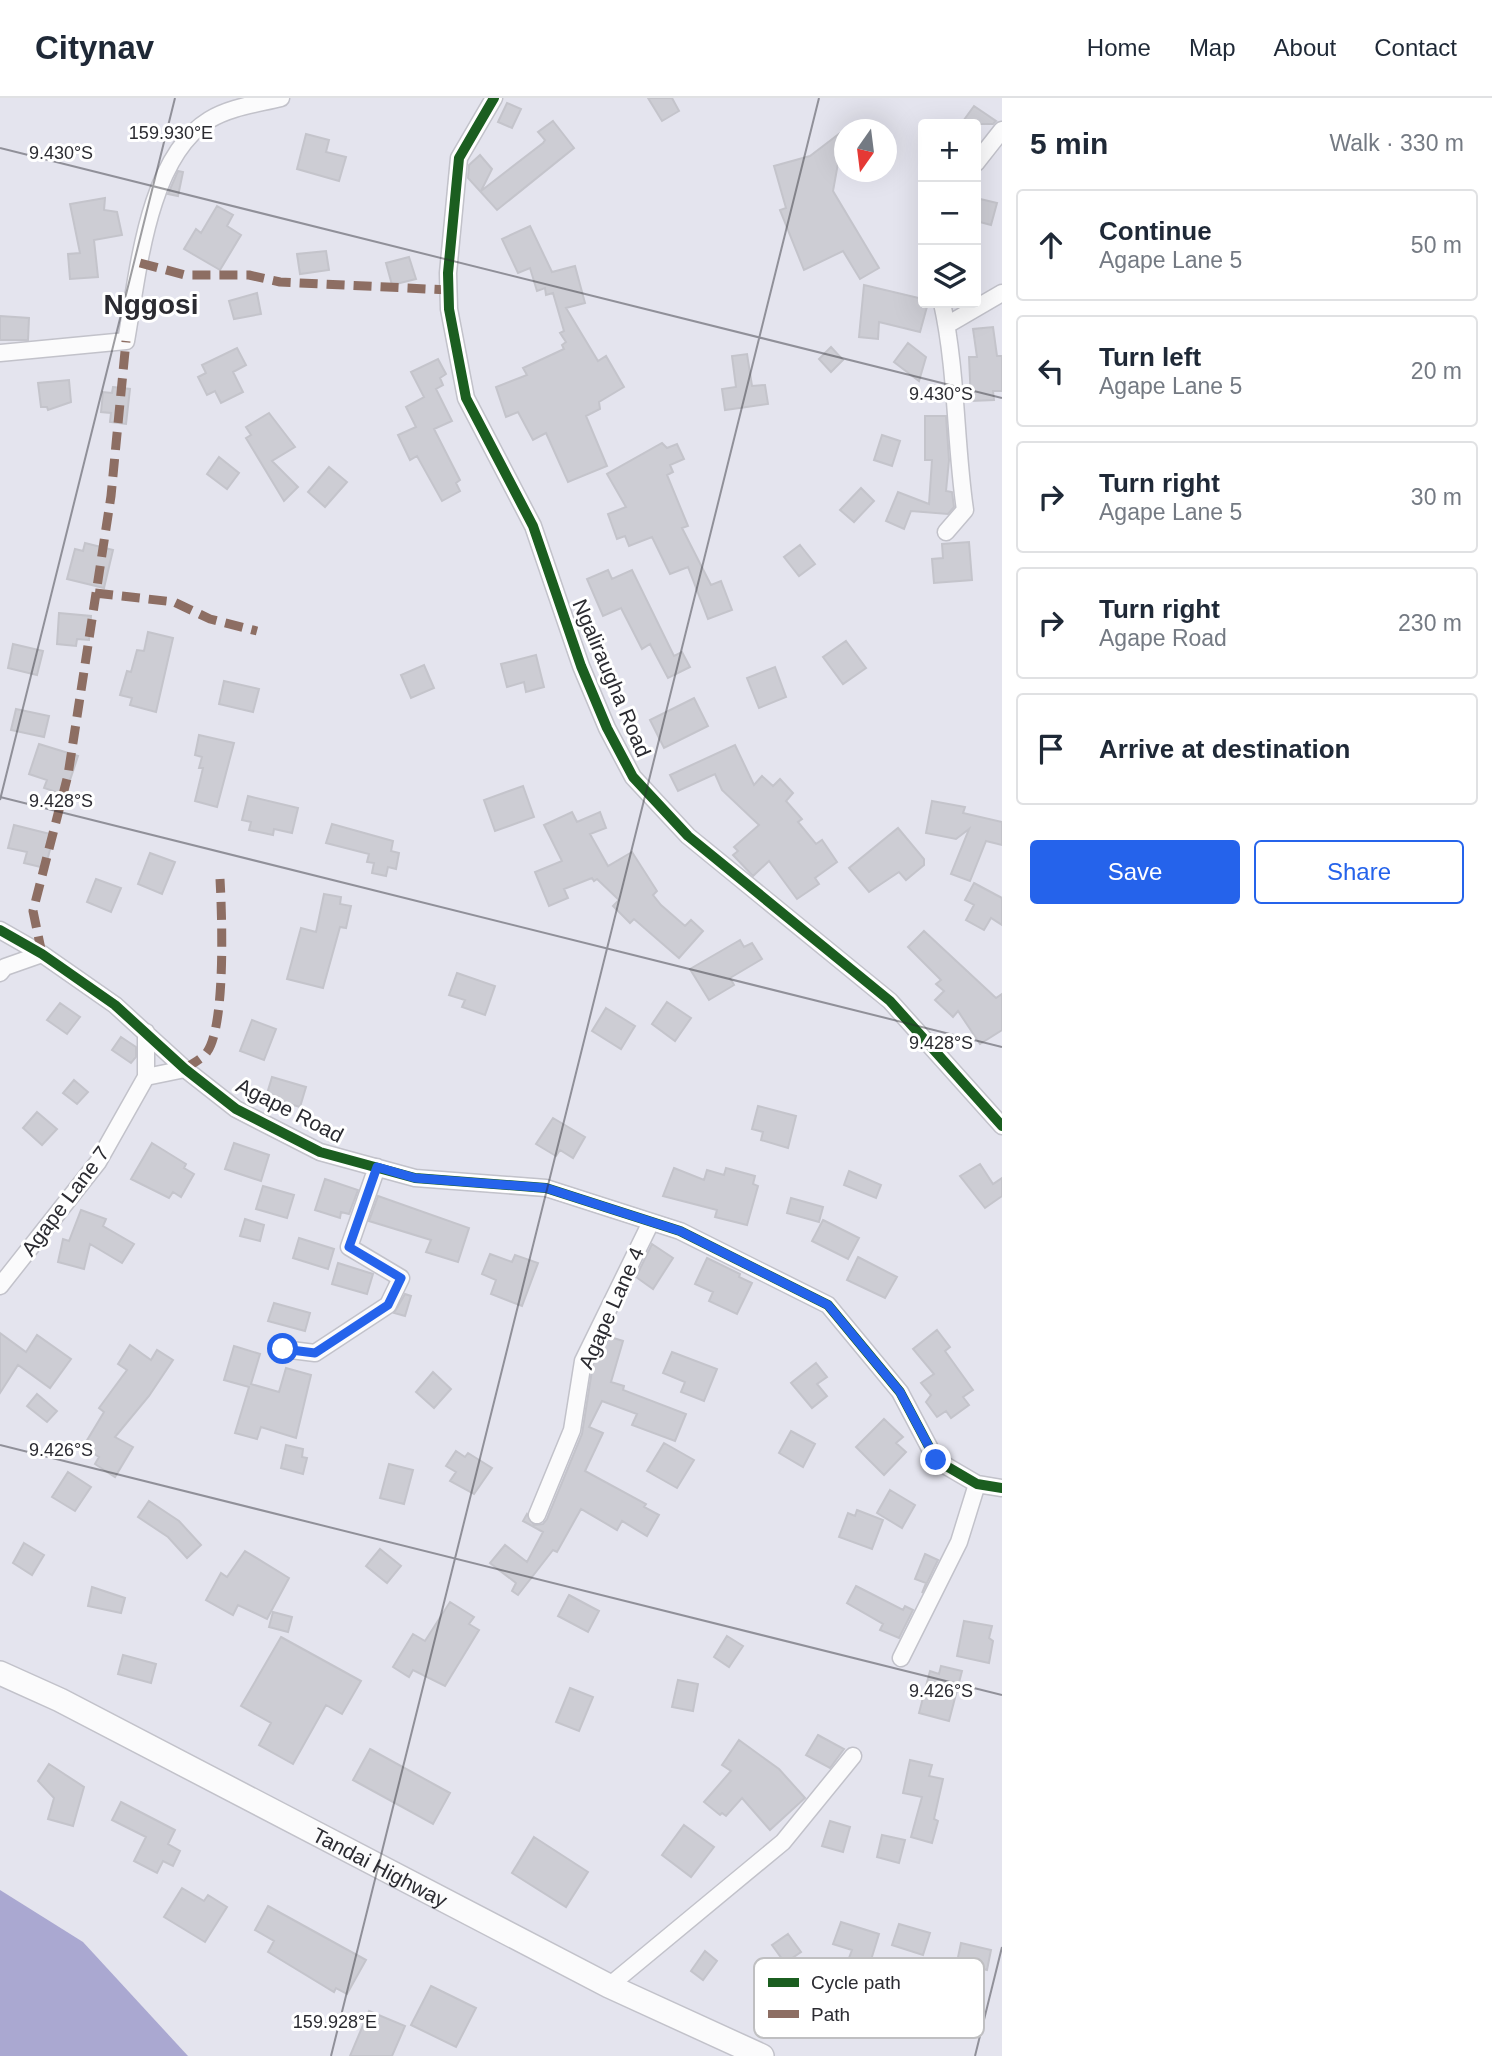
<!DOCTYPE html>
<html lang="en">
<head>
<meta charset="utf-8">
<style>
  :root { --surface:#fff; --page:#f2f2f3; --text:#1f2937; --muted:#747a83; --line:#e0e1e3; --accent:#2563eb }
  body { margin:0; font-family:Helvetica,sans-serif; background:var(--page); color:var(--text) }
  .controls { position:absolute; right:21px; top:21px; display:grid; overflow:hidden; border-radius:7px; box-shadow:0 7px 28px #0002 }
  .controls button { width:63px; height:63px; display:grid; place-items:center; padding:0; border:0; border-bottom:2px solid var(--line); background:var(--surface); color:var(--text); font:35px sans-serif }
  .compass { position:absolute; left:834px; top:21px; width:63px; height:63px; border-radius:50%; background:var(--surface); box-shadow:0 7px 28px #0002; rotate:194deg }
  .stop { position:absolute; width:21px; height:21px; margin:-16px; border:5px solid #2563eb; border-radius:50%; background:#fff }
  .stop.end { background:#2563eb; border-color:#fff; box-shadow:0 2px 7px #0008 }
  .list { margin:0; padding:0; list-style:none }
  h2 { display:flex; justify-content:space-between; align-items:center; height:91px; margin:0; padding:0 28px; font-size:30px }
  h2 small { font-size:23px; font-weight:400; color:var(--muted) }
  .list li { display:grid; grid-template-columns:46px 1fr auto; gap:21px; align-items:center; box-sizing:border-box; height:112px; margin:0 14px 14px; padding:0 14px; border:2px solid var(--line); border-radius:7px }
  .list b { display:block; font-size:26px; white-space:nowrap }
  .list p { margin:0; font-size:23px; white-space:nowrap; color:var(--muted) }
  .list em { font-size:23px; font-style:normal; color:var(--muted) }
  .actions { display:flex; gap:14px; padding:21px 28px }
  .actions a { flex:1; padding:16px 0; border:2px solid var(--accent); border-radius:7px; text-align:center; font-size:24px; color:var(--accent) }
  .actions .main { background:var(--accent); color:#fff }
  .icon { flex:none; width:38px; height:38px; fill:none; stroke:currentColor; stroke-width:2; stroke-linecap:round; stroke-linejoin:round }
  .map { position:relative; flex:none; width:1002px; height:1958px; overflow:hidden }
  header { display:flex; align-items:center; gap:42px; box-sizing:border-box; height:98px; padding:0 35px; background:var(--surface); border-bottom:2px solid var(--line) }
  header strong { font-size:33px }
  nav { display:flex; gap:38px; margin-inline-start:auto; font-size:24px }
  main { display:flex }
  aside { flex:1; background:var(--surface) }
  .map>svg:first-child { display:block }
  .water { fill:#aaa8d1 }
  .building { fill:#cdcdd4; stroke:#c4c4cb; stroke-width:2 }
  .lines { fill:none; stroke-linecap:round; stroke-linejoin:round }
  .street-casing { stroke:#c2c2ca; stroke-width:19 }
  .secondary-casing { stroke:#c2c2ca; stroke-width:26 }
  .street { stroke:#fbfbfc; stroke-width:16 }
  .secondary { stroke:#fbfbfc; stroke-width:23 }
  .quiet { stroke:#8d6e63; stroke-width:9; stroke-dasharray:18 9; stroke-linecap:butt }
  .cycleway-casing { stroke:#fff; stroke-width:15 }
  .cycleway { stroke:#1b5e20; stroke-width:10 }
  .route { stroke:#2563eb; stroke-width:9 }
  .ticks { fill:none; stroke:#2b2b31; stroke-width:2; stroke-opacity:0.45 }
  .labels { text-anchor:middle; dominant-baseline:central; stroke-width:6; stroke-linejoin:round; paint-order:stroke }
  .street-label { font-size:21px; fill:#2b2b31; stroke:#fff }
  .district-label { font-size:28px; font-weight:bold; fill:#2b2b31; stroke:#fff }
  .key { fill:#fff; stroke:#bfbfc1; stroke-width:2 }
  .key-label { font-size:19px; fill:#2b2b31 }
  .ticks-label { font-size:18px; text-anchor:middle; fill:#2b2b31; stroke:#fff; stroke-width:6; stroke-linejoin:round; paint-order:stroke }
</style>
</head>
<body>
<header>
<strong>Citynav</strong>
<nav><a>Home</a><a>Map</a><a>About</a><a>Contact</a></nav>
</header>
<main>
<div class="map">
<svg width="1002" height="1958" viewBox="0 0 1002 1958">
  <rect width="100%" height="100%" fill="#e4e4ee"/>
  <!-- water -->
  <path class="water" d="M0 1792 83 1844 188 1958H0Z"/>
  <!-- building -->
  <path class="building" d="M648 0H672L679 13 662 23Z
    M507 5 521 11 512 30 498 24Z
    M974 8 996 23 993 26H961Z
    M553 23 574 50 497 112 468 80 469 67 480 57 492 71 481 93 543 45 545 42 538 34Z
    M844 32 833 93 879 170 860 181 843 153 804 172 780 112 786 110 774 68 810 58Z
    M306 36 329 42 326 54 346 59 339 83 297 71Z
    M178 73 183 74 178 98 168 96Z
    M105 100 104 112 117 114 122 137 94 142 98 179 70 181 68 156 80 155 70 106Z
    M976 100 997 105 991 127 976 123Z
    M217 108 233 117 227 128 241 137 220 172 184 151 196 131 201 135Z
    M530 128 552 174 575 168 585 205 566 210 598 263 606 258 624 289 599 304 600 311 586 318 607 368 568 384 546 335 533 342 518 314 506 319 496 289 527 277 523 270 564 251 562 247 566 244 560 235 564 233 553 195 546 197 545 190 537 193 530 170 518 175 502 141Z
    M326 153 329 172 300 176 297 156Z
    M409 159 416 181 392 187 386 165Z
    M864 187 923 201V205H928L920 234 879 224 878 241 859 239Z
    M257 195 261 216 234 221 229 203Z
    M0 218 29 220 28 242H0Z
    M993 229 997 258H1002V293H993L994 302 971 303 969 259H977L973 231Z
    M908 245 926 259 919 283 894 264Z
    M831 249 843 262 831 274 819 261Z
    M237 250 246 267 233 274 243 294 221 305 215 293 207 297 198 279 206 275 202 267Z
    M747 256 752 288 765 287 768 306 725 312 722 291 736 289 732 258Z
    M438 261 446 276 440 280 443 287 436 291 452 323 434 331 460 382 456 385 460 393 442 403 417 358 410 362 398 337 416 329 406 309 424 299 411 274Z
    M69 282 71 304 48 312 47 309H41L38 285Z
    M113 289 130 291 126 326 110 324 111 315 101 314 103 294 112 295Z
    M269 315 295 349 272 363 298 389 284 403 246 340 251 337 246 329Z
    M925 318H946L949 362 946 393 952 394 954 409 948 416 911 413 904 431 886 423 898 394 929 406 932 362H925Z
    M882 337 900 343 892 368 874 362Z
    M662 345 667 350 677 346 684 361 670 367 673 374 667 377 688 428 682 430 711 487 721 483 732 512 708 521 688 469 670 476 652 439 629 448 625 438 617 441 608 416 626 409 607 376Z
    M219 359 239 375 227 391 207 376Z
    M329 369 347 384 325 409 308 394Z
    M861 390 874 403 854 424 840 412Z
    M969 444 972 482 934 485 932 461 943 460 942 446Z
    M85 445 113 452 104 490 67 481 75 451 83 453Z
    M800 447 815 466 799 478 784 459Z
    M608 472 612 481 632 472 674 558 682 554 690 569 668 580 650 546 642 551 621 510 603 518 587 481Z
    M59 515 91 518 89 542 77 541 76 548 57 546Z
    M148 534 173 540 156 614 130 607 132 600 120 597 127 573 131 574 137 552 144 553Z
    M846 543 866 570 843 586 823 559Z
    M13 546 43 553 37 577 8 570Z
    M536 557 544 589 526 594 524 584 507 589 501 566Z
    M424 567 434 590 411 600 401 577Z
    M775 569 786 599 759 610 747 580Z
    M224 583 259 591 253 614 219 606Z
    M694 600 708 628 664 650 650 622Z
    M16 611 49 618 44 639 11 632Z
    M199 637 234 645 217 709 195 703 203 670H199L202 659 195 657Z
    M39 646 78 658 65 697 44 690 47 682 29 676Z
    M735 647 754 687 762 678 773 688 780 681 793 695 786 703 802 721 798 724 816 746 822 742 837 764 815 780 819 786 797 801 769 763 753 778 733 757 738 753 734 749 759 727 722 692 715 676 678 693 670 677Z
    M523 688 534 719 495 733 484 702Z
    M248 698 298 710 292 735 274 731 273 737 249 732 251 724 242 722Z
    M932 703 965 709 963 715 1002 724V747L986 743 970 783 951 776 969 731 956 741 926 735Z
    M572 714 577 724 600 714 606 730 590 736 608 768 632 754 657 793 653 797 661 807 685 828 691 822 703 833 679 860 634 821 630 825 613 808 619 802 597 781 594 783 592 780 564 791 568 800 549 808 535 774 562 763 544 727Z
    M332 726 393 743 391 753 399 755 396 771 388 769 386 778 372 775 374 765 367 764 369 756 326 745Z
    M14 727 54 737 45 770 24 765 27 754 8 750Z
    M898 730 924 761V767L906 782 899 774 869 794 849 770Z
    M150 755 175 764 162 796 138 786Z
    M96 781 121 790 111 814 87 804Z
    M974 785 1002 800V827L991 820 984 832 966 822 974 807 965 802Z
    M324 796 341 799 340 806 351 808 346 830 340 829 323 890 287 881 301 830 316 834Z
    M924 833 996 900 1002 896V932L980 946 958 913 953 919 935 902 944 893 936 886 941 882 908 849Z
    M740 842 744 849 752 845 762 861 730 880 734 887 709 902 690 871Z
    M457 875 495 888 485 917 462 909 465 902 449 897Z
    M667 904 691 920 675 943 652 926Z
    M60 905 80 919 67 936 47 922Z
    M606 910 635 928 621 951 592 933Z
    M252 922 276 931 264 962 240 953Z
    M121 939 136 949V959L131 965 112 952Z
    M272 979 306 989 300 1009 266 999Z
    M74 982 88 994 77 1006 63 995Z
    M758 1008 796 1018 788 1050 761 1042 763 1034 752 1031Z
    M37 1014 57 1031 42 1047 23 1030Z
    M553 1020 585 1039 573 1060 560 1052 556 1058 536 1046Z
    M152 1045 186 1066 184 1070 194 1076 181 1099 173 1094 169 1100 131 1081Z
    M234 1045 269 1057 261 1083 225 1071Z
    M980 1066 993 1086 1002 1080V1098L985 1110 960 1078Z
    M674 1070 704 1082 707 1072 724 1077 726 1070 755 1078 753 1086 758 1088 747 1127 715 1119 717 1112 663 1098Z
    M849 1073 881 1087 876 1100 844 1087Z
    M325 1081 358 1092 349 1116 341 1114 340 1120 315 1112Z
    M263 1088 294 1097 287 1120 256 1111Z
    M378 1098 469 1130 458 1164 426 1154 431 1142 369 1123Z
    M791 1100 823 1109 819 1124 787 1115Z
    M81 1112 106 1121 103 1128 134 1146 122 1165 90 1146 84 1171 58 1164 63 1141 69 1143Z
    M245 1121 264 1127 260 1143 240 1138Z
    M823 1122 859 1140 848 1161 812 1143Z
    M299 1140 334 1151 328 1171 293 1160Z
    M652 1146 673 1160 653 1191 636 1179Z
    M490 1156 512 1164 515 1157 538 1165 522 1208 491 1196 496 1182 482 1176Z
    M858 1159 897 1179 885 1200 847 1182Z
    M707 1160 740 1176 739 1179 752 1185 737 1216 709 1203 713 1194 695 1186Z
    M338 1165 373 1176 367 1196 332 1186Z
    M405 1196 411 1198 405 1218 394 1215Z
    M274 1205 310 1215 305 1233 268 1223Z
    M937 1232 950 1249 945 1253 973 1292 963 1299 969 1307 951 1320 946 1313 937 1319 926 1304 931 1297 921 1285 934 1276 913 1251Z
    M0 1235 26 1254 37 1237 71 1261 50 1290 18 1267 0 1295Z
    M607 1238 623 1243 611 1284 624 1288 623 1292 686 1316 675 1343 632 1327 637 1316 602 1303 589 1329 603 1335 585 1373 646 1406 644 1409 659 1417 647 1438 622 1423 617 1432 581 1411 557 1454 553 1452 518 1497 512 1493 516 1485 490 1465 505 1447 527 1464 543 1434 523 1423 527 1416 534 1427 543 1426 547 1421 582 1336 593 1266Z
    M130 1247 151 1262 157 1252 173 1262 149 1298 115 1339 133 1349 115 1379 95 1366 99 1359 83 1349 104 1314 99 1310 127 1272 118 1266Z
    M234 1248 260 1256 251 1286 279 1294 286 1270 311 1277 296 1340 261 1329 257 1341 235 1335 249 1289 224 1282Z
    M672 1254 717 1271 704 1303 681 1294 685 1284 663 1275Z
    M816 1265 827 1279 817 1286 827 1298 812 1310 791 1285Z
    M433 1274 451 1291 434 1310 416 1294Z
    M37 1296 57 1313 47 1324 27 1308Z
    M884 1321 903 1339 896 1345 906 1354 884 1377 856 1349Z
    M791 1333 815 1346 803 1369 779 1355Z
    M664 1345 694 1362 677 1390 647 1373Z
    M286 1347 303 1351 302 1359 307 1360 303 1376 281 1370Z
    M456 1353 465 1359 468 1355 492 1370 474 1396 450 1383 456 1374 446 1368Z
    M389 1366 413 1372 404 1406 380 1400Z
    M68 1374 91 1389 75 1413 52 1399Z
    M890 1392 915 1407 902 1430 877 1415Z
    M149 1403 179 1423 201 1447 187 1460 168 1439 138 1419Z
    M857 1412 883 1422 872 1451 839 1439 848 1415 855 1418Z
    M24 1445 44 1457 32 1477 13 1465Z
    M380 1451 401 1468 387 1485 366 1468Z
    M245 1453 289 1480 267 1521 238 1507 233 1517 206 1502 221 1475 227 1479Z
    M925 1456 938 1462 922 1495 926 1485 915 1481Z
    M856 1488 903 1512 905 1508 913 1512 899 1540 880 1532 883 1526 847 1505Z
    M92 1489 125 1500 121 1515 88 1508Z
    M569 1497 599 1513 588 1534 558 1518Z
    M450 1504 474 1519 469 1526 479 1532 445 1588 413 1572 409 1579 393 1569 413 1536 425 1543Z
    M273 1514 292 1519 288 1534 269 1529Z
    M964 1523 992 1528 989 1540 993 1543 989 1565 957 1558Z
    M727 1538 743 1548 729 1569 714 1559Z
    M281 1539 361 1583 342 1616 326 1607 293 1666 259 1647 271 1625 241 1608Z
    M123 1557 156 1566 151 1585 118 1576Z
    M941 1568 962 1573 949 1623 919 1615 930 1573 939 1576Z
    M678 1582 698 1586 693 1613 672 1609Z
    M570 1590 593 1599 579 1633 556 1624Z
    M818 1637 844 1651 830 1670 806 1657Z
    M739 1642 779 1671 805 1700 770 1732 742 1700 726 1718 722 1715 720 1717 704 1704 731 1673 722 1667Z
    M370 1651 450 1695 433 1726 353 1682Z
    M910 1662 932 1667 929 1678 943 1681 934 1721 938 1723 932 1745 911 1739 922 1699 903 1695Z
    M49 1666 84 1689 73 1728 48 1721 54 1700 38 1683Z
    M121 1704 175 1732 168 1746 180 1753 173 1768 163 1763 157 1775 134 1763 146 1739 112 1722Z
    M830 1723 850 1729 843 1754 822 1748Z
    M684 1727 714 1749 691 1779 662 1757Z
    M882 1737 905 1742 899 1765 877 1759Z
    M534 1739 588 1774 566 1809 512 1775Z
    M182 1790 204 1803 208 1797 227 1809 205 1844 164 1819Z
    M268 1808 366 1862 347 1896 336 1890 334 1894 268 1854 274 1843 255 1832Z
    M841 1824 879 1836 867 1875 846 1868 852 1852 833 1846Z
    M899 1826 930 1835 923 1857 892 1847Z
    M788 1836 801 1854 785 1865 772 1847Z
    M961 1845 991 1852 987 1872 957 1864Z
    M705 1853 717 1863 703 1882 691 1873Z
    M431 1888 476 1910 456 1949 411 1927Z
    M369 1913 405 1928 392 1958H350Z"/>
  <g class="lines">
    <defs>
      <path id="street" d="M494 0 459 60 448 175 449 211 466 300 533 428 581 568 607 630 633 679 688 738 890 903 1002 1028
        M976 65 1002 32
        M942 205C957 272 955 344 965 412L946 434
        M947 227 1002 195
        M0 255 126 243C138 177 147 60 209 22 230 9 257 6 281 0
        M0 832 42 856 115 907 185 971 236 1011 320 1054 415 1080 546 1090 680 1133 828 1207 900 1294 936 1362 977 1386 1002 1390
        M0 875 5 869 42 856
        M146 934V979
        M0 1188 98 1064 146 979 185 971
        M283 1251 315 1255 388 1207 401 1180 349 1149 377 1069
        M537 1417 572 1332 583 1263 651 1124
        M901 1560 959 1444 977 1386
        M609 1888 783 1744 853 1658"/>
      <g id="secondary">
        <path id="s1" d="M0 1575 60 1602 609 1888 762 1958"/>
      </g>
    </defs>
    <!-- street casing -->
    <use href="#street" class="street-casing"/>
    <!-- secondary casing -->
    <use href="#secondary" class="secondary-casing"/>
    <!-- street -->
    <use href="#street" class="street"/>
    <!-- secondary -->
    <use href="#secondary" class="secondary"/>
    <!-- quiet -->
    <path class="quiet" d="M140 165 185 177H249L280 184 449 192
      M95 495 174 504 210 521 257 533
      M42 856 33 813 68 677 111 398 126 243
      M185 971C191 966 202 961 207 954 226 927 222 816 220 781"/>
    <defs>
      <path id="cycleway" d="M494 0 459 60 448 175 449 211 466 300 533 428 581 568 607 630 633 679 688 738 890 903 1002 1028
        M0 832 42 856 115 907 185 971 236 1011 320 1054 415 1080 546 1090 680 1133 828 1207 900 1294 936 1362 977 1386 1002 1390"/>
    </defs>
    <!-- cycleway casing -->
    <use href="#cycleway" class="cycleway-casing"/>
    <!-- cycleway -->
    <use href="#cycleway" class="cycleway"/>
  </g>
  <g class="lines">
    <!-- route -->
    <path class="route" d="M283 1251 315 1255 388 1207 401 1180 349 1149 377 1069 415 1080 546 1090 680 1133 828 1207 900 1294 936 1362"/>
  </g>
  <!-- ticks -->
  <path class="ticks" d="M0 50 1002 300M0 699 1002 949M0 702 175 0M0 1347 1002 1597M331 1958 819 0M975 1958 1002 1849"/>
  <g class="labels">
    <!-- street labels -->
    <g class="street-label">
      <text transform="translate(612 580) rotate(67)">Ngaliraugha Road</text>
      <text transform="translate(290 1012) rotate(27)">Agape Road</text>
      <text transform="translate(65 1103) rotate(-53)">Agape Lane 7</text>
      <text transform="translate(611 1210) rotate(-66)">Agape Lane 4</text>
      <text stroke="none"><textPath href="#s1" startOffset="427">Tandai Highway</textPath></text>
    </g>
    <!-- district labels -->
    <g class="district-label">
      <text x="151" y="206">Nggosi</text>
    </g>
  </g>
  <!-- legend -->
  <rect x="754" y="1860" width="230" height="80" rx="10" class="key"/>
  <rect x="768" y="1880" width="31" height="9" fill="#1b5e20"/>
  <rect x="768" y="1912" width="31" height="8" fill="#8d6e63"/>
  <g class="key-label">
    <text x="811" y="1891">Cycle path</text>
    <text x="811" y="1923">Path</text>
  </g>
  <g class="ticks-label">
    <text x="171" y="41">159.930°E</text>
    <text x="61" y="61">9.430°S</text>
    <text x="941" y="302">9.430°S</text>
    <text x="61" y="709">9.428°S</text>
    <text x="941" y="951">9.428°S</text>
    <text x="61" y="1358">9.426°S</text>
    <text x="941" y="1599">9.426°S</text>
    <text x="335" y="1930">159.928°E</text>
  </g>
</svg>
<div class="controls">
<button>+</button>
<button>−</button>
<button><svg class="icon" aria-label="layers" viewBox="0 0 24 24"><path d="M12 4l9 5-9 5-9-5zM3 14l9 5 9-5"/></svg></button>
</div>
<svg class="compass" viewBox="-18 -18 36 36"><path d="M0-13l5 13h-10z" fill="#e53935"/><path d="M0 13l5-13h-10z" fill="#747a83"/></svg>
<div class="stop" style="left:283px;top:1251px"></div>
<div class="stop end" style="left:936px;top:1362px"></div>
</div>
<aside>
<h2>5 min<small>Walk · 330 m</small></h2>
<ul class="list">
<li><svg class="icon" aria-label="ahead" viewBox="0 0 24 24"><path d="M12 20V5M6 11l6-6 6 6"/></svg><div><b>Continue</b><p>Agape Lane 5</p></div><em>50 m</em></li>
<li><svg class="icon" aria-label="left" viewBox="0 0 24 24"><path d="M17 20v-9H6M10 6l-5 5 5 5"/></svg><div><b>Turn left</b><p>Agape Lane 5</p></div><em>20 m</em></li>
<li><svg class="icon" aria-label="right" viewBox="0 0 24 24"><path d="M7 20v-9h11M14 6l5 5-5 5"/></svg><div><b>Turn right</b><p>Agape Lane 5</p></div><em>30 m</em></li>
<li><svg class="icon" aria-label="right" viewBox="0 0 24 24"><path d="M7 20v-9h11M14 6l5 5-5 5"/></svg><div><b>Turn right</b><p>Agape Road</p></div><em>230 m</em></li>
<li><svg class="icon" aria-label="arrive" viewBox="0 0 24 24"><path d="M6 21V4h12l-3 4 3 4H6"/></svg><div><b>Arrive at destination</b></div></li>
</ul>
<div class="actions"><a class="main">Save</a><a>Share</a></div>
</aside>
</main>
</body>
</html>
